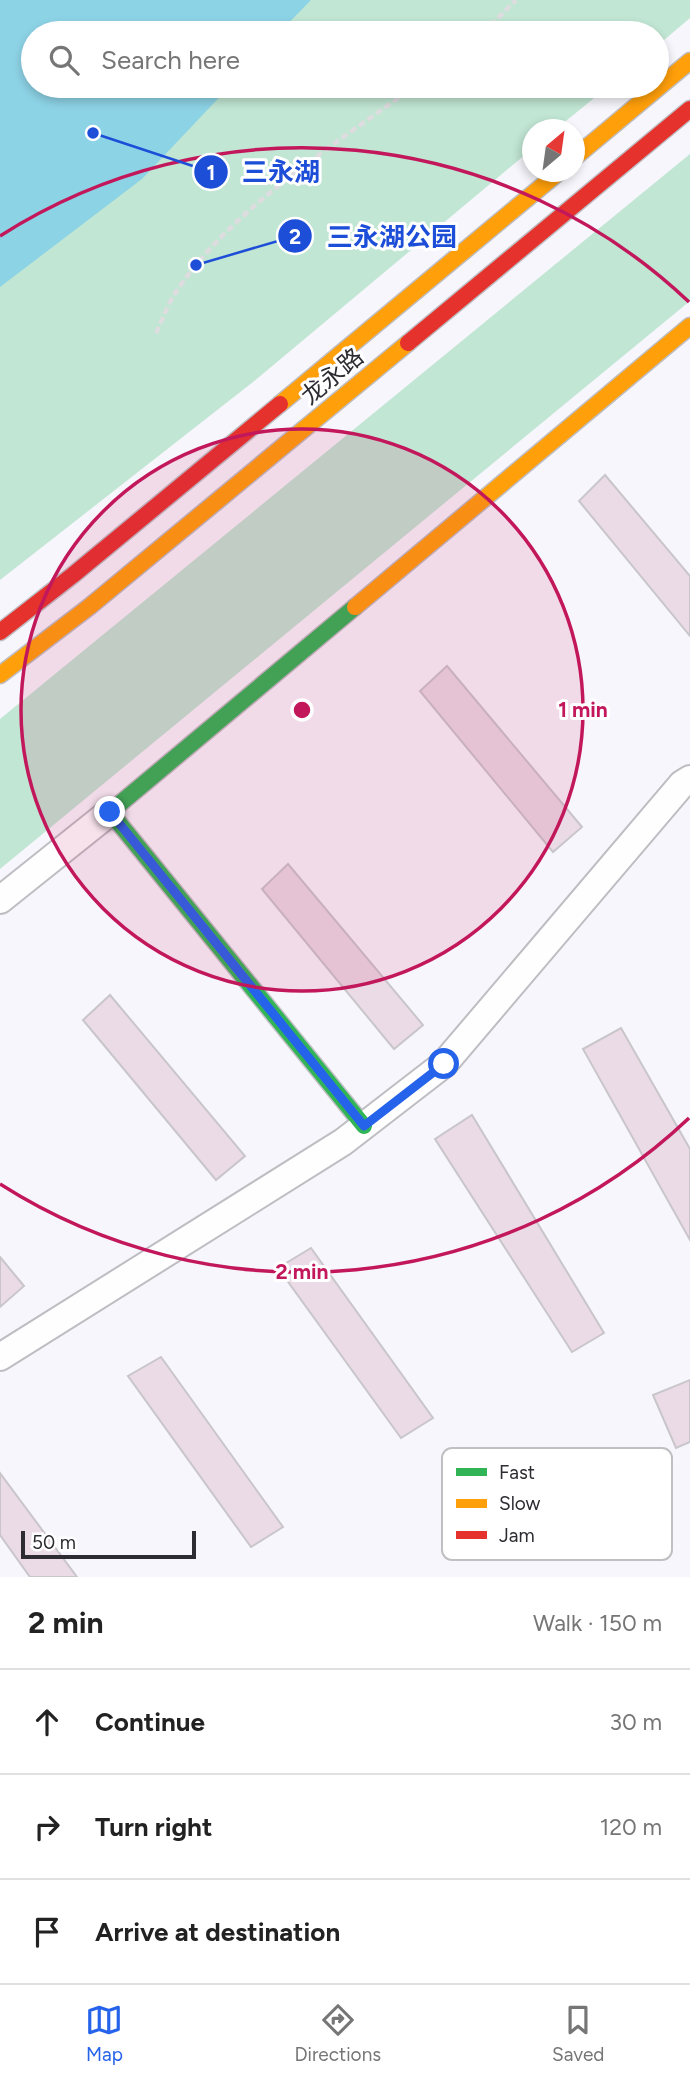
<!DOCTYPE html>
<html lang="en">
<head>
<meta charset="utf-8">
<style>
  :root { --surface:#fff; --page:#f2f2f2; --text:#222; --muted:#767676; --line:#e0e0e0; --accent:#2563eb }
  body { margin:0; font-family:Figtree,"Noto Sans SC",sans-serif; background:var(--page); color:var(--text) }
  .compass { position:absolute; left:522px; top:119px; width:63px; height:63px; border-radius:50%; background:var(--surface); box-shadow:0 4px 10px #0003; rotate:29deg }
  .scale { position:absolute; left:21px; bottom:18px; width:175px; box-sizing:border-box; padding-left:7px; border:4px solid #2d2c32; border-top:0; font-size:19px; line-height:24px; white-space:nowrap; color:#2d2c32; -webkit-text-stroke:5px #fff; paint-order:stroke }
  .stop { position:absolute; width:21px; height:21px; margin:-16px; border:5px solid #2563eb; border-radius:50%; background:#fff }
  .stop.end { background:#2563eb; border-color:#fff; box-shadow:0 2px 7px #0008 }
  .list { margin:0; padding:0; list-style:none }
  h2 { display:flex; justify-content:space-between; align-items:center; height:91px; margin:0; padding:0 28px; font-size:30px }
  h2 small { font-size:23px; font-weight:400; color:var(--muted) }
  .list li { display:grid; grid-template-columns:46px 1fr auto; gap:21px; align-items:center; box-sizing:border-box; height:105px; padding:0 28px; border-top:2px solid var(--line) }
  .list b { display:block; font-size:26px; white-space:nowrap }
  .list em { font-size:23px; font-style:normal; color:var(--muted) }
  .icon { flex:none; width:38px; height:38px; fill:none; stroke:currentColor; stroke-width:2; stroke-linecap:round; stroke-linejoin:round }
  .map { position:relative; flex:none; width:690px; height:1577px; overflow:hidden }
  .search { position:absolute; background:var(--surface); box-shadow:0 4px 10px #0003; left:21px; right:21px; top:21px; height:77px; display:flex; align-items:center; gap:18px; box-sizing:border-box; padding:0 24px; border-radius:38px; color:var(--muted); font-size:26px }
  .sheet { height:406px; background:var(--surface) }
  nav { display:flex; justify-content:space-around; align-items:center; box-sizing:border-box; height:98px; border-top:2px solid var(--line); background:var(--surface); font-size:19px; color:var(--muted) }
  nav a { display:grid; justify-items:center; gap:4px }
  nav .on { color:var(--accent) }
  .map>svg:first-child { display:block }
  .green { fill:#c1e6d3 }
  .water { fill:#8dd3e6 }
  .building { fill:#eadbe6; stroke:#c9c6ca; stroke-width:2 }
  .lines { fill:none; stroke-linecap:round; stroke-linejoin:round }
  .street-casing { stroke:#bebdc2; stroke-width:30 }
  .fast-casing { stroke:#bebdc2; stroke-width:19 }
  .slow-casing { stroke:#bebdc2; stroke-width:19 }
  .jam-casing { stroke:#bebdc2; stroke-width:19 }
  .path { stroke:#dddcdf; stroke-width:4.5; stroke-dasharray:7 3.5; stroke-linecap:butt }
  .street { stroke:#fefeff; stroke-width:26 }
  .fast { stroke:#30b455; stroke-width:16 }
  .slow { stroke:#ff9f0a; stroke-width:16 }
  .jam { stroke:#e5322d; stroke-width:16 }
  .route { stroke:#2563eb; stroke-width:9 }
  .ring { fill:none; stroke:#c2185b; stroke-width:3.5 }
  .labels { text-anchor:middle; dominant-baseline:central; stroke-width:6; stroke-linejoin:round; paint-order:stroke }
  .street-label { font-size:24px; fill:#2d2c32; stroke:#fff }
  .key { fill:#fff; stroke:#c0c0c2; stroke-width:2 }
  .key-label { font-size:19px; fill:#2d2c32 }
  .centre { fill:#c2185b; stroke:#fff; stroke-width:3.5 }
  .ring-label { font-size:21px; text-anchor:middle; font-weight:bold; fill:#c2185b; stroke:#fff; stroke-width:6; stroke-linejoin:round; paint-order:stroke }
  .leader { fill:none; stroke:#1d4ed8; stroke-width:2.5 }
  .callout-dot { fill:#1d4ed8; stroke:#fff; stroke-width:2.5 }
  .mark-label { font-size:21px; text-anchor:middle; font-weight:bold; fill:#fff }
  .callout-label { font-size:26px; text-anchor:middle; font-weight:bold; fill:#1d4ed8; stroke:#fff; stroke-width:6; stroke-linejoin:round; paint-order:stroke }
</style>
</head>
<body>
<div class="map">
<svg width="690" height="1577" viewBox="0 0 690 1577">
  <rect width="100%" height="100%" fill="#f7f6fc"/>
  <!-- green -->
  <path class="green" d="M0 0H690V18L657 46V33H33V86H609L556 129 532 130V149L253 382 0 580Z
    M690 154V301L0 869V719Z"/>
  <!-- water -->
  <path class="water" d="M0 0H311L279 33H33V86H230L142 179 0 287Z"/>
  <!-- building -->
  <path class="building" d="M605 475 690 576V636L579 501Z
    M447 666 582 827 553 852 420 691Z
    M288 864 423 1025 394 1049 262 889Z
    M110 995 245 1156 216 1180 83 1020Z
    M621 1028 690 1149V1240L583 1049Z
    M472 1115 604 1333 572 1352 435 1139Z
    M311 1248 433 1418 401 1438 278 1268Z
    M0 1257 24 1286 0 1307Z
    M161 1357 283 1527 251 1547 128 1376Z
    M690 1380V1442L676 1448 653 1395Z
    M0 1473 77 1577H30L0 1535Z"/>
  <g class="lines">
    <defs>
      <path id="street" d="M0 900 110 812
        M0 1357 343 1142 444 1064 682 784 690 779"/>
      <path id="fast" d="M355 607 110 812 364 1126"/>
      <path id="slow" d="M574 158 690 61
        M280 404 559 172
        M355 607 690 326
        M0 675 89 607 408 343"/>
      <path id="jam" d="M408 343 690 109
        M0 632 73 575 280 404"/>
    </defs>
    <!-- street casing -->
    <use href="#street" class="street-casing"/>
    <!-- fast casing -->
    <use href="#fast" class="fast-casing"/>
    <!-- slow casing -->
    <use href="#slow" class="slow-casing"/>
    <!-- jam casing -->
    <use href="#jam" class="jam-casing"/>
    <!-- path -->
    <path class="path" d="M483 33 516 0
      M156 333C162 321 167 306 174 295 230 209 334 145 415 86"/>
    <!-- street -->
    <use href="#street" class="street"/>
    <!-- fast -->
    <use href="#fast" class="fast"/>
    <!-- slow -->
    <use href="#slow" class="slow"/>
    <!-- jam -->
    <use href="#jam" class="jam"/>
  </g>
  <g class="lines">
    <!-- route -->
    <path class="route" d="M110 812 364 1126 444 1064"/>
  </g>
  <!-- distance rings -->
  <circle cx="302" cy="710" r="281" fill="#c2185b" fill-opacity=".12"/>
  <g class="ring">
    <circle cx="302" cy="710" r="281"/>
    <path d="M689 1118A562 562 0 0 1 0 1184M0 236A562 562 0 0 1 689 302"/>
  </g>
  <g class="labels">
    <!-- street labels -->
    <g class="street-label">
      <text transform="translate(332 376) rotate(-40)">龙永路</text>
    </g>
  </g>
  <!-- legend -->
  <rect x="442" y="1448" width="230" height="112" rx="10" class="key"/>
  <rect x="456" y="1468" width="31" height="8" fill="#30b455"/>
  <rect x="456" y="1499" width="31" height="9" fill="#ff9f0a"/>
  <rect x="456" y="1531" width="31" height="8" fill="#e5322d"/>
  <g class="key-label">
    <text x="499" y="1479">Fast</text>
    <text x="499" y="1510">Slow</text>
    <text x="499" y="1542">Jam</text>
  </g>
  <circle cx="302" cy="710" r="10" class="centre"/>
  <g class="ring-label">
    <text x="583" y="717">1 min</text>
    <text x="302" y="1279">2 min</text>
  </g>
  <!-- callouts -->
  <path class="leader" d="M93 133L211 172M196 265L295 236"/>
  <g class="callout-dot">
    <circle cx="93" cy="133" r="7"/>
    <circle cx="196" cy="265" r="7"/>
    <circle cx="211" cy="172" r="18"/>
    <circle cx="295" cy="236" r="18"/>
  </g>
  <g class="mark-label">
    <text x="211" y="180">1</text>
    <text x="295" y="244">2</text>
  </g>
  <g class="callout-label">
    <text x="281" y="181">三永湖</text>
    <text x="392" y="246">三永湖公园</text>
  </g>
</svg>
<svg class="compass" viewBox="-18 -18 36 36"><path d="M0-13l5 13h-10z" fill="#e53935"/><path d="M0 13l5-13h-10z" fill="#767676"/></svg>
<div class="scale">50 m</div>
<div class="stop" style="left:444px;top:1064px"></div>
<div class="stop end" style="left:110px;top:812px"></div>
<div class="search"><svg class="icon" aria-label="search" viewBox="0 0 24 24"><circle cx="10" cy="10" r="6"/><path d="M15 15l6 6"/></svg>Search here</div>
</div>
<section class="sheet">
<h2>2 min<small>Walk · 150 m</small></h2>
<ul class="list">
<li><svg class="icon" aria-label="ahead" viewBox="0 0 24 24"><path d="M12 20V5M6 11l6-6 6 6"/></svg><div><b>Continue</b></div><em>30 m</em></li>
<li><svg class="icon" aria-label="right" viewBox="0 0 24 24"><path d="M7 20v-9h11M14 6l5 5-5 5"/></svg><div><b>Turn right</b></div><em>120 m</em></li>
<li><svg class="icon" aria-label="arrive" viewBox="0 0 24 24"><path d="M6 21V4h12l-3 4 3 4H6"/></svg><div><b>Arrive at destination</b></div></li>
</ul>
</section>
<nav>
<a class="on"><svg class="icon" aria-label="map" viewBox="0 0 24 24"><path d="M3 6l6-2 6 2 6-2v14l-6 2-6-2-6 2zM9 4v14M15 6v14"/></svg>Map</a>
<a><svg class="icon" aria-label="directions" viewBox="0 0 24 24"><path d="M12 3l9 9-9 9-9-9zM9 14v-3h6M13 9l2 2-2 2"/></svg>Directions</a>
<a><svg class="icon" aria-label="saved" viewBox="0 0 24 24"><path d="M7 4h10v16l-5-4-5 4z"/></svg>Saved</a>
</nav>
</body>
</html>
